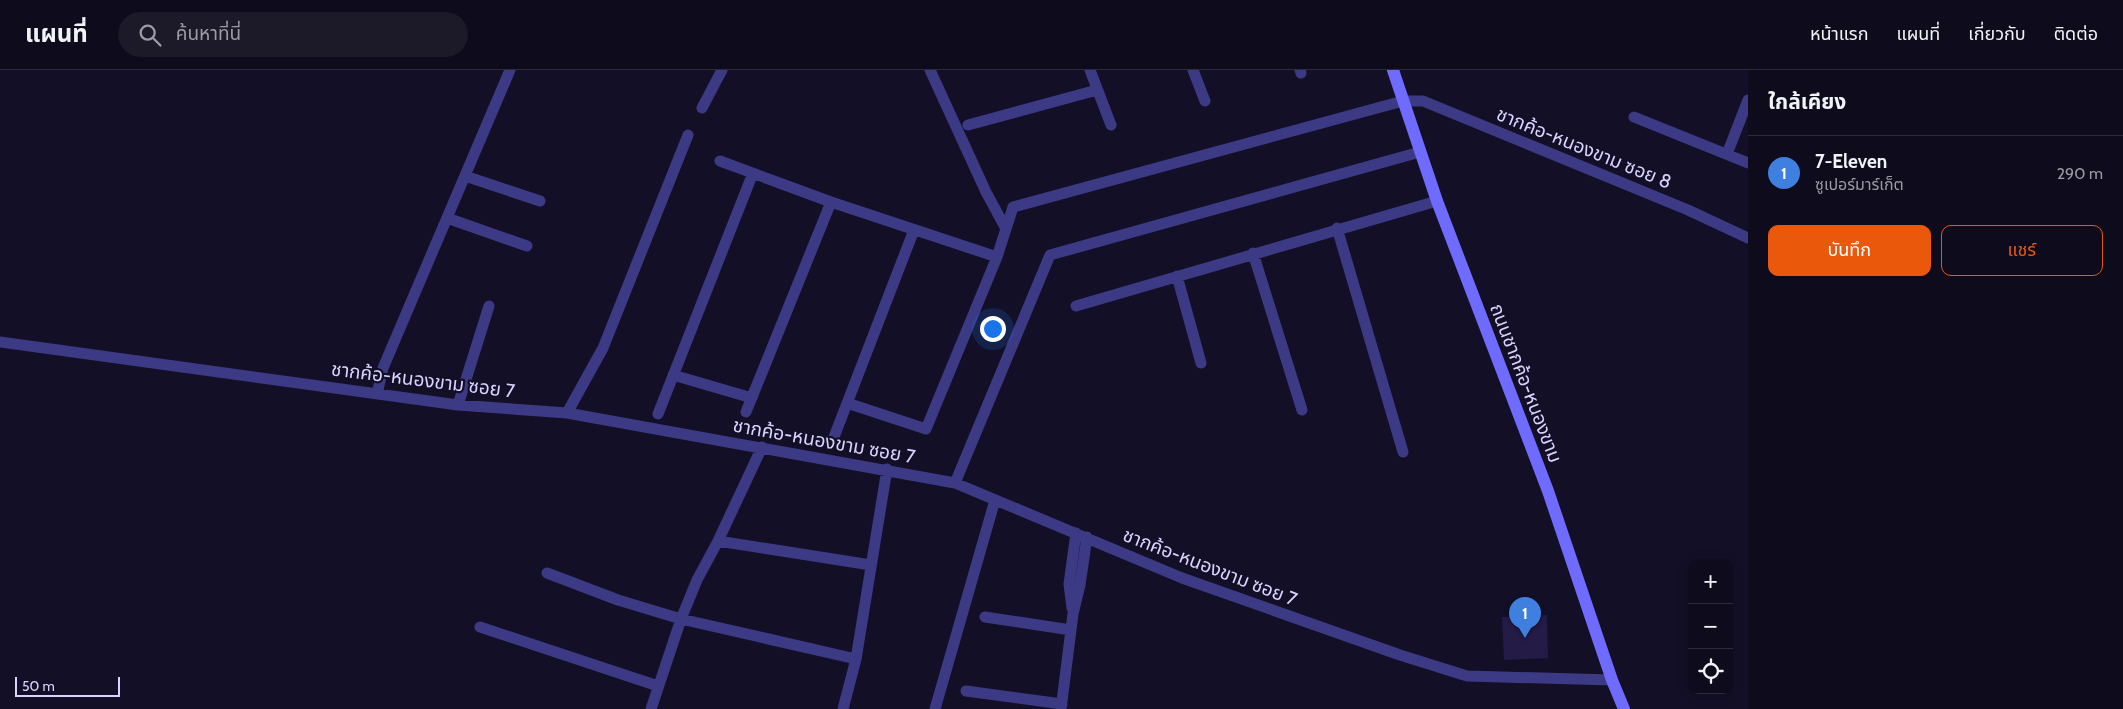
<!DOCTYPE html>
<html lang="th">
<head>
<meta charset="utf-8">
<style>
  :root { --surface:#0e0b1c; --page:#1c1929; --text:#f1f3f6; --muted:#9b9ba3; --line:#2e2b3b; --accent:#ea580c }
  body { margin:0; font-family:Cabin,"Noto Sans Thai",sans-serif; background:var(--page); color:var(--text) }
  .controls { position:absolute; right:15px; bottom:15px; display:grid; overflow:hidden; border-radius:10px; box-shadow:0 2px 12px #0003 }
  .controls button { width:45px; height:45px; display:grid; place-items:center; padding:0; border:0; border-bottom:1px solid var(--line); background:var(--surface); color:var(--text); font:25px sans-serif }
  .scale { position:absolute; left:15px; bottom:12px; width:105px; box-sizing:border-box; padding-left:5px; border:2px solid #d9d4ff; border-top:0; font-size:14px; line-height:18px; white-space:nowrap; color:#d9d4ff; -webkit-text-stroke:4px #130f26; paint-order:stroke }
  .you { position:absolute; left:992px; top:258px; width:18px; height:18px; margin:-12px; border:4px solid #fff; border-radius:50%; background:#1a73e8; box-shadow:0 0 0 8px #1a73e833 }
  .badge { display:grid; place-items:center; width:32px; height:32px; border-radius:50%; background:var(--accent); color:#fff; font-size:16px; font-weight:700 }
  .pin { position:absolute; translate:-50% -41px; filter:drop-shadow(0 1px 2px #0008) }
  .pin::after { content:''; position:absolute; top:26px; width:18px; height:15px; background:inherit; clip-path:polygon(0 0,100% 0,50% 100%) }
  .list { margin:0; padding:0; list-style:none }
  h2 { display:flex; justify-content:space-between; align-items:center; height:65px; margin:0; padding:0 20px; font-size:21px }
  h2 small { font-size:16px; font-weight:400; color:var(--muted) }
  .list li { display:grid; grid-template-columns:32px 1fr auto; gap:15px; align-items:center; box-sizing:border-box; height:75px; padding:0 20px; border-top:1px solid var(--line) }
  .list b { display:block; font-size:19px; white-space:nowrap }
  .list p { margin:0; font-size:16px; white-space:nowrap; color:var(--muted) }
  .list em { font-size:16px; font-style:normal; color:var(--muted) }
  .actions { display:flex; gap:10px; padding:15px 20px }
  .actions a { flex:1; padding:11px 0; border:1px solid var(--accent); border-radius:10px; text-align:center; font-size:18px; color:var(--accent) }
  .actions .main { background:var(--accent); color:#fff }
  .icon { flex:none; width:28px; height:28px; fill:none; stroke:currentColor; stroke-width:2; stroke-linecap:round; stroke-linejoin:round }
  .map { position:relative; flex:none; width:1748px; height:639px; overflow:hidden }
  header { display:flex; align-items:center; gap:30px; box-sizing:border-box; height:70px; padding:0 25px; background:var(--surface); border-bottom:1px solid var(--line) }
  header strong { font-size:24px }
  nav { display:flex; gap:28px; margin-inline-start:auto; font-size:18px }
  .search { width:350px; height:45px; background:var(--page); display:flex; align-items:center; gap:12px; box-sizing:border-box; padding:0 18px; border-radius:28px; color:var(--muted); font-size:19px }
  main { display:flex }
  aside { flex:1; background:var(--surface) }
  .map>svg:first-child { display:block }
  .building { fill:#241b47 }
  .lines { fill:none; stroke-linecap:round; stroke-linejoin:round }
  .street { stroke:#3d3a85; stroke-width:11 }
  .secondary { stroke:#6f6bff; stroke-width:12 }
  .labels { text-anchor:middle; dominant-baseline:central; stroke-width:4.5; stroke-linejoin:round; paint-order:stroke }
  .street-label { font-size:19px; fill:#d9d4ff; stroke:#130f26 }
</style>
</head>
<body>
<header>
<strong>แผนที่</strong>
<div class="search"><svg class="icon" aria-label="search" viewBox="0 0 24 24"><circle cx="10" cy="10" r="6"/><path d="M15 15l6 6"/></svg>ค้นหาที่นี่</div>
<nav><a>หน้าแรก</a><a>แผนที่</a><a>เกี่ยวกับ</a><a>ติดต่อ</a></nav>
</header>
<main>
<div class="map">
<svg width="1748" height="639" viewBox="0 0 1748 639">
  <rect width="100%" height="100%" fill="#130f26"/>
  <!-- building -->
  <path class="building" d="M1547 545 1548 588 1504 590 1502 547Z"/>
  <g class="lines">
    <!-- street -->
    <path class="street" d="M930 0 986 122 1006 159
      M1090 0 1111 55
      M1193 0 1205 31
      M1300 0 1301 3
      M702 38 722 0
      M1634 47 1748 93
      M968 55 1097 20
      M1727 84 1748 30
      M720 91 831 132 997 187
      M465 106 540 131
      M447 148 527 176
      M1337 158 1403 382
      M1253 183 1302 340
      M1177 206 1201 293
      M1076 236 1437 131
      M0 272 458 335 567 343 955 413 1182 508 1400 585 1467 606 1612 610
      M673 305 752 328
      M377 324 383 298 510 0
      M847 333 926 359 997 187 1013 137 1403 31H1423L1688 140 1748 168
      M458 335 489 236
      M746 342 831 132
      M567 343 603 278 688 65
      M658 344 753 103
      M834 367 914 160
      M955 413 1050 185 1420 82
      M718 471 871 495
      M547 503 618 530 681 549 856 589
      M1072 538 1069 514 1076 463
      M985 547 1071 560
      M480 557 658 616
      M966 621 1062 634
      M651 639 681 549 697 510 718 471 762 377
      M843 639 856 589 887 399
      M935 639 995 430
      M1061 639 1073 544 1080 515 1087 467"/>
    <!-- secondary -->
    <path class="secondary" d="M1393 0 1437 131 1548 421 1612 610 1624 639"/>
  </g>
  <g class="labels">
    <!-- street labels -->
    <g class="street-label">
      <text transform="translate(1584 78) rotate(22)">ชากค้อ-หนองขาม ซอย 8</text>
      <text transform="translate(423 310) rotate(7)">ชากค้อ-หนองขาม ซอย 7</text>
      <text transform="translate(1526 313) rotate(69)">ถนนชากค้อ-หนองขาม</text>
      <text transform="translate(824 371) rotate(10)">ชากค้อ-หนองขาม ซอย 7</text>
      <text transform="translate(1210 497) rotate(21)">ชากค้อ-หนองขาม ซอย 7</text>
    </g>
  </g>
</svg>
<div class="controls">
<button>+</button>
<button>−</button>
<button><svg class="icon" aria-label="locate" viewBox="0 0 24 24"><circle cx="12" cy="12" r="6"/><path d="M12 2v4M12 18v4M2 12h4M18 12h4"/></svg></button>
</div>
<div class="scale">50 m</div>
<div class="you"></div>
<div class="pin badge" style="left:1525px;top:568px;background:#3f7fe0">1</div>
</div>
<aside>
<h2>ใกล้เคียง<small></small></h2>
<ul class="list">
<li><span class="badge" style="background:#3f7fe0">1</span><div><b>7-Eleven</b><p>ซูเปอร์มาร์เก็ต</p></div><em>290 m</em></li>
</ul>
<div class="actions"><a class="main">บันทึก</a><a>แชร์</a></div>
</aside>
</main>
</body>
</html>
